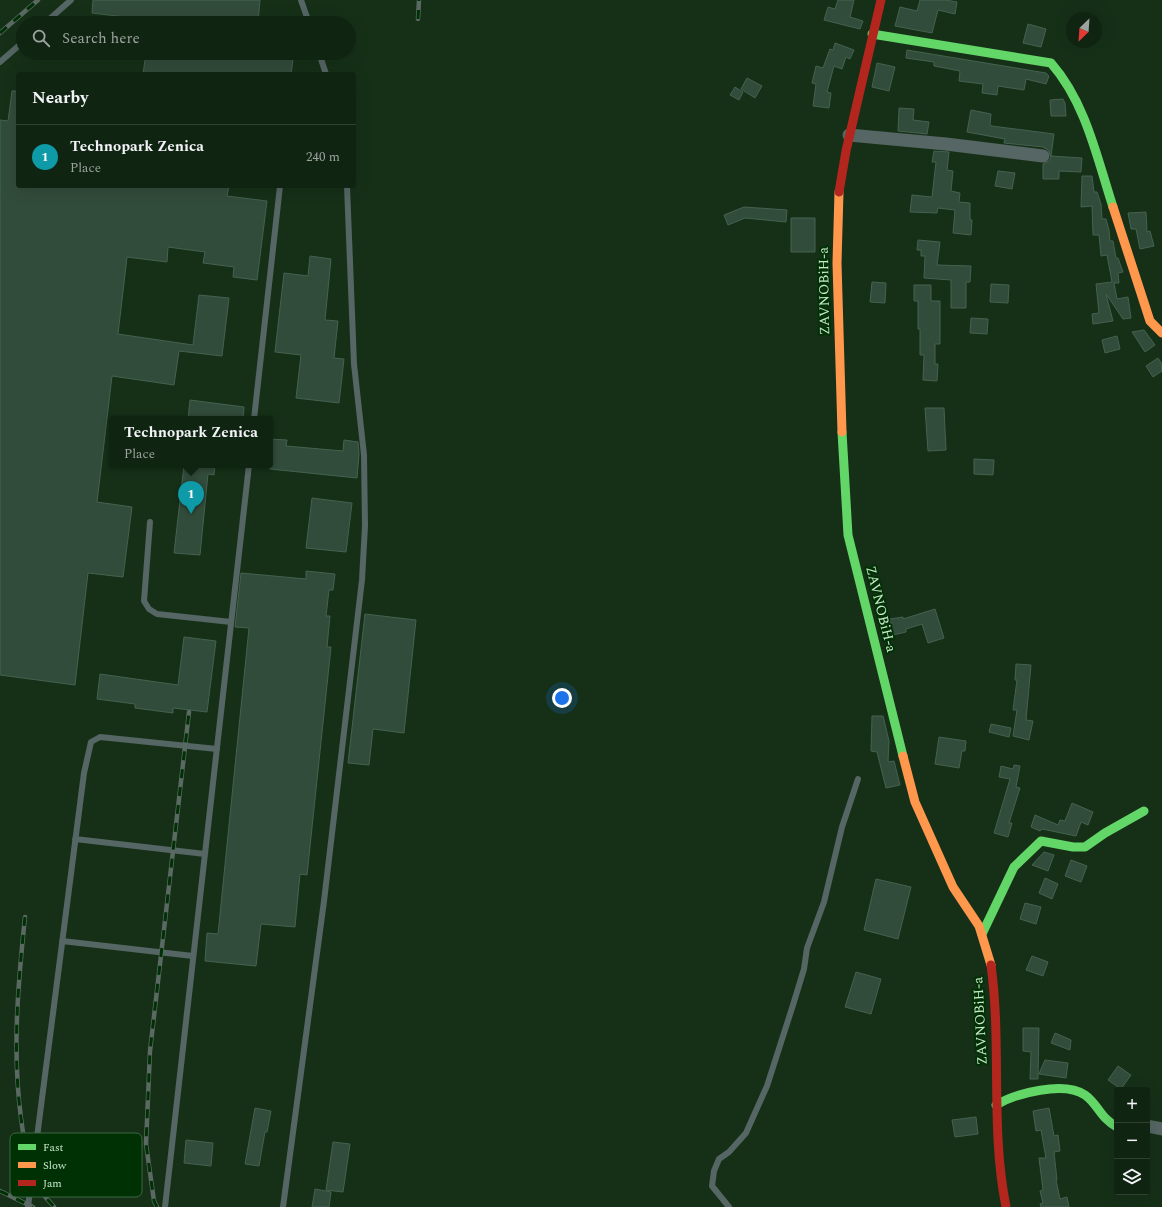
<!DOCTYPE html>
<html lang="en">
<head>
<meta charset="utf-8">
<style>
  :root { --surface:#102412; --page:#192c1b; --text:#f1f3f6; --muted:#9ca49f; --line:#304132; --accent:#8aa88b }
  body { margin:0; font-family:Spectral,serif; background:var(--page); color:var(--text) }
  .controls { position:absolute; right:12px; bottom:12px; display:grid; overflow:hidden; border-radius:4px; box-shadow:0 4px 16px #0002 }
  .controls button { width:36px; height:36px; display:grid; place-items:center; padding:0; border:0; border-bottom:1px solid var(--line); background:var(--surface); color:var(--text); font:20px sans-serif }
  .compass { position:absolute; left:1066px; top:12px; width:36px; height:36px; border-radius:50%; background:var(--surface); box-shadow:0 4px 16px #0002; rotate:205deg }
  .you { position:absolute; left:562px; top:698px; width:14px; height:14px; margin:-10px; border:3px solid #fff; border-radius:50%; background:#1a73e8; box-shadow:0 0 0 6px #1a73e833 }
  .badge { display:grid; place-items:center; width:26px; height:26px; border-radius:50%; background:var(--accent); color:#fff; font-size:13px; font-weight:700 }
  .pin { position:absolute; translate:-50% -33px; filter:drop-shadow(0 1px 2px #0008) }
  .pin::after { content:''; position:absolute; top:21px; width:14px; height:12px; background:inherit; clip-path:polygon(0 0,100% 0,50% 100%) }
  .popup { position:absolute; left:109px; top:416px; width:164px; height:52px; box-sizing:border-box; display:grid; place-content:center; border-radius:4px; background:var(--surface); filter:drop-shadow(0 1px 3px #0005); font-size:13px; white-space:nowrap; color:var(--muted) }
  .popup b { font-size:15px; color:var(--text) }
  .popup::after { content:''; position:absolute; left:50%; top:100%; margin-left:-8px; border:8px solid transparent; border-top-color:var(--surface) }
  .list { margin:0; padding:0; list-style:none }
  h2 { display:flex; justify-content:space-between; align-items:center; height:52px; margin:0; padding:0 16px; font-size:17px }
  h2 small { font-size:13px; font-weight:400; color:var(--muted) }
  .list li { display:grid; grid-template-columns:26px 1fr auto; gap:12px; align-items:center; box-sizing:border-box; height:64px; padding:0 16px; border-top:1px solid var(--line) }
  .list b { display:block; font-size:15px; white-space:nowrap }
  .list p { margin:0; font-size:13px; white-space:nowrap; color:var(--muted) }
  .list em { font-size:13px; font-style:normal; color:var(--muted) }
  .icon { flex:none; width:22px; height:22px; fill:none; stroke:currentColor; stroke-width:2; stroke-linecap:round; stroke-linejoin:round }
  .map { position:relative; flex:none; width:1162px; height:1207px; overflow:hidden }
  .search { position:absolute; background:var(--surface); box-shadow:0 4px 16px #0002; left:16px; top:16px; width:340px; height:44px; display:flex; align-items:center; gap:10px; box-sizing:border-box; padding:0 14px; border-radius:22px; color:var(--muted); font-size:15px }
  .panel { position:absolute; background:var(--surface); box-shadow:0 4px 16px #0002; left:16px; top:72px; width:340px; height:116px; border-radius:4px }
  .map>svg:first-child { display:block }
  .building { fill:#324c3b; stroke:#446250 }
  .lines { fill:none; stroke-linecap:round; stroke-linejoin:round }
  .lane { stroke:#566664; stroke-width:6 }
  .street { stroke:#566664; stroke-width:13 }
  .fast { stroke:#63d668; stroke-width:9 }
  .slow { stroke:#ff974d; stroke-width:9 }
  .jam { stroke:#b3261e; stroke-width:9 }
  .rail-casing { stroke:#5a6a63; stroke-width:4.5 }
  .rail { stroke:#003105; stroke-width:3; stroke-dasharray:9; stroke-linecap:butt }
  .labels { text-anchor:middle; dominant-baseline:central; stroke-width:4; stroke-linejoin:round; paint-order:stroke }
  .street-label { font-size:14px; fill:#c9e9c9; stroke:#003105 }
  .key { fill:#003105; stroke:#3c6840; stroke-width:1 }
  .key-label { font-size:11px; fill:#c9e9c9 }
</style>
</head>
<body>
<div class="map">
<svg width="1162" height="1207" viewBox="0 0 1162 1207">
  <rect width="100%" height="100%" fill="#163018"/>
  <!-- building -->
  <path class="building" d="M93 0H260L258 23H150V20L92 13Z
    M838 0H854L850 17 863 21 860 29 824 20 828 7 835 9Z
    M920 0H946L957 2 955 14 938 10 932 33 895 26 900 7 917 11Z
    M1028 24 1046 29 1041 47 1023 43Z
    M835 43 854 50 850 59 846 57 842 69 834 66 827 92 831 93 829 108 813 106 816 84 812 83 816 66 823 68 830 49 833 50Z
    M907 50 1046 73 1049 76 1046 84 1026 79 1024 90 998 86 997 95 982 93 983 84 959 81 960 71 934 66V62L906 58Z
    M146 53H294L291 74H143Z
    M877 63 895 67 889 91 872 87Z
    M747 78 762 86 755 98 741 89Z
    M735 87 743 92 739 100 730 95Z
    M12 91H18V186H229L227 196 267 201 257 280 233 277 234 267 203 263 205 252 168 247 167 262 127 257 118 334 193 345 199 295 229 298 222 356 179 351 174 385 112 376 97 502 132 507 123 577 88 573 75 685 0 675V120L8 121Z
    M1063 99 1065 103 1066 116H1051L1050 100Z
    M899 108 914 109 913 120 929 122 927 134 898 131Z
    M971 110 991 114 990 125 992 126 1054 134 1051 156 1082 158 1081 172 1059 171V179H1043V164L1049 161 1051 157 1048 150 1043 147 1004 143 1005 139 967 132Z
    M934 151 949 152 947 170 953 171 951 191 960 193 959 202 970 203V220H972L971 235 953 233 955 210 938 208 937 213 910 212 912 195 932 197 936 162H932Z
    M998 171 1015 173 1012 189 995 186Z
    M1082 176H1092L1094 192H1097L1101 204 1102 219H1106L1109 230 1110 241H1113L1116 258H1118L1123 272 1118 273 1119 283H1114L1117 299 1128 297 1131 318 1123 319 1106 294 1113 321 1093 324 1092 314 1099 313 1096 284 1112 282 1107 255 1101 256 1099 235H1093L1092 206 1081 207Z
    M744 207 787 210 786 222 745 218 728 225 724 215Z
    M1146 212 1147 232 1150 231 1154 246 1140 249 1136 229H1131L1128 213Z
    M791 218H815V252H791Z
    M918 240 940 242 937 265 971 266 970 282H966V308H951V280L924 278 925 256H921V250H917Z
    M310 256 331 259 325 320 338 321 334 358 344 359 339 403 296 398 301 355 275 352 284 273 308 276Z
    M872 282 886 283 885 303 870 302Z
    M991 284 1009 285 1008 303 990 302Z
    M914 285H931V301H940V344H935V364H938L937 381 923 380 924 355H920V329H918V301H914Z
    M971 318 988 319 987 334 970 333Z
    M1144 330 1155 345 1145 352 1132 332Z
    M1117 336 1120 349 1105 353 1102 340Z
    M1158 358 1162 364V371L1153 377 1146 366Z
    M190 400 244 407 243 419H188Z
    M925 408H944L946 450 928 451Z
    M270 439 287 440 286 446 343 451 344 440 358 442 359 454 357 478 270 469Z
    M974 459 994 460 993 475 974 474Z
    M184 465H215L214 475 208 474 200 555 174 553Z
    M312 498 352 503 346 552 306 548Z
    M306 571 335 574 333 590H329L326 616H330L327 647H331L307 875 300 874 295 927 261 924 256 966 205 961 207 933 218 934 249 628 235 627 241 573 306 579Z
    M935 609 944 638 928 643 922 624 906 629V632L893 635 890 619 903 617V619Z
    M365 614 416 620 404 733 373 729 369 765 348 763Z
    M184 637 216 641 207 712 173 708V713L135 708V704L97 699 100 674 178 685Z
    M1016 664 1031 665 1026 720 1033 721 1029 740 1013 736 1017 710H1013L1017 680H1015Z
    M872 716H883L889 741 888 762 894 761 900 785 886 788 877 752 871 751Z
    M991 724 1011 728 1009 737 989 732Z
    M939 737 966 741 965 751H962L959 768 935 764Z
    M1014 765 1020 766 1016 787 1020 788 1009 823H1012L1008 837 994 833 1010 779 999 777 1001 766 1013 769Z
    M1072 803 1093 812 1088 825 1081 822 1076 836 1042 829 1040 831 1031 827 1035 815 1058 825 1060 820 1065 821Z
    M1044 852 1054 855 1048 871 1032 865Z
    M1071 860 1087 866 1081 882 1065 876Z
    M1045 878 1058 884 1052 899 1039 893Z
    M876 879 911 887 898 939 864 930Z
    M1025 903 1041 907 1036 924 1020 919Z
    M1032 956 1048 962 1043 976 1026 970Z
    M856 972 881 979 871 1014 845 1007Z
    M1023 1028H1039L1038 1079H1030L1031 1052 1023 1051Z
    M1055 1033 1071 1040 1070 1050 1051 1043Z
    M1045 1060 1068 1063 1066 1078 1039 1074Z
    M1118 1066 1131 1075 1121 1089 1108 1080Z
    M255 1108 271 1111 267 1132H265L259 1166 245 1164Z
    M1049 1108 1054 1136 1058 1135 1060 1151 1054 1152 1057 1180H1056L1060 1199 1067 1197 1069 1207H1041L1040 1204 1043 1203 1040 1191 1043 1190 1039 1158H1046L1041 1130 1036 1131 1033 1111Z
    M976 1117 978 1134 955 1137 952 1120Z
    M186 1140 213 1143 211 1166 184 1163Z
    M333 1142 350 1144 343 1192 326 1190Z
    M315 1189 331 1192 329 1207H312Z"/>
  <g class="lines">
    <!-- lane -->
    <path class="lane" d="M301 0 309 23
      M45 23 71 0
      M319 53 326 74
      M0 62 23 42
      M254 419 280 186
      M150 522 144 601 149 609 157 614 231 622
      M75 839 205 854
      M62 941 193 956
      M28 1207 84 773 91 742 100 737 217 749
      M165 1207 249 465
      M283 1207 324 901 362 580 365 526 364 455 354 364 347 186
      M729 1207 712 1186 714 1171 719 1159 729 1152 746 1133 767 1086 793 1005 804 969 807 948 824 902 842 827 858 779"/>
    <!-- street -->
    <path class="street" d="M849 135 946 144 1043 156
      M1147 1126 1162 1129"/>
    <!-- fast -->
    <path class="fast" d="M872 34 1051 63C1086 103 1097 158 1113 207
      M842 432 848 535 903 756
      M982 934 1014 867 1041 841 1073 847H1085L1105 833 1144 811
      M996 1105C1016 1093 1064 1081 1085 1095 1098 1104 1100 1118 1117 1127"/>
    <!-- slow -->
    <path class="slow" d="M839 192 837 263 842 432
      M1113 207 1150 321 1162 333
      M903 756 915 802 953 887 979 926 991 965"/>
    <!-- jam -->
    <path class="jam" d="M839 192 846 151 881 0
      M991 965C1002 1045 990 1127 1006 1207"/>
    <defs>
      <path id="rail" d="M418 19 419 0
        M0 33 38 0
        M25 917C18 984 12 1051 21 1118 24 1141 28 1170 41 1191 44 1196 50 1202 54 1207
        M0 1191 33 1207
        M157 1207 154 1201 146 1144 150 1051 189 712"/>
    </defs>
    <!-- rail casing -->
    <use href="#rail" class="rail-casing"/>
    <!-- rail -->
    <use href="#rail" class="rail"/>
  </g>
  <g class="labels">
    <!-- street labels -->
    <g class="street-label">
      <text transform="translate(824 291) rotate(-91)">ZAVNOBiH-a</text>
      <text transform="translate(881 609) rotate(76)">ZAVNOBiH-a</text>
      <text transform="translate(980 1021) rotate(-93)">ZAVNOBiH-a</text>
    </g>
  </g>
  <!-- legend -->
  <rect x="10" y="1133" width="132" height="64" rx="6" class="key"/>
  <rect x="18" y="1144" width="18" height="6" fill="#63d668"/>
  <rect x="18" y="1162" width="18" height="6" fill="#ff974d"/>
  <rect x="18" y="1180" width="18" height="6" fill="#b3261e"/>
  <g class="key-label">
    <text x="43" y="1151">Fast</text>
    <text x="43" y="1169">Slow</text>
    <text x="43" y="1187">Jam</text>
  </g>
</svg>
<div class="controls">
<button>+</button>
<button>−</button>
<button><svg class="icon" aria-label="layers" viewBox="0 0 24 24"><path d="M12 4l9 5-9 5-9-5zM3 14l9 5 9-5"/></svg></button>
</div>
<svg class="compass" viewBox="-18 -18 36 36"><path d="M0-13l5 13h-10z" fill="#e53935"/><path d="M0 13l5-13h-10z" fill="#9ca49f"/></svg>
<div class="you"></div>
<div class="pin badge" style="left:191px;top:514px;background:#0f9aa8">1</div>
<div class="popup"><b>Technopark Zenica</b>Place</div>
<div class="search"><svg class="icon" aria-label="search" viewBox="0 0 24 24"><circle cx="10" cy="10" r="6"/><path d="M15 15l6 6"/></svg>Search here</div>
<section class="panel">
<h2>Nearby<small></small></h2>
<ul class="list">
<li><span class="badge" style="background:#0f9aa8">1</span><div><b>Technopark Zenica</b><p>Place</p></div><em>240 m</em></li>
</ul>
</section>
</div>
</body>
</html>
